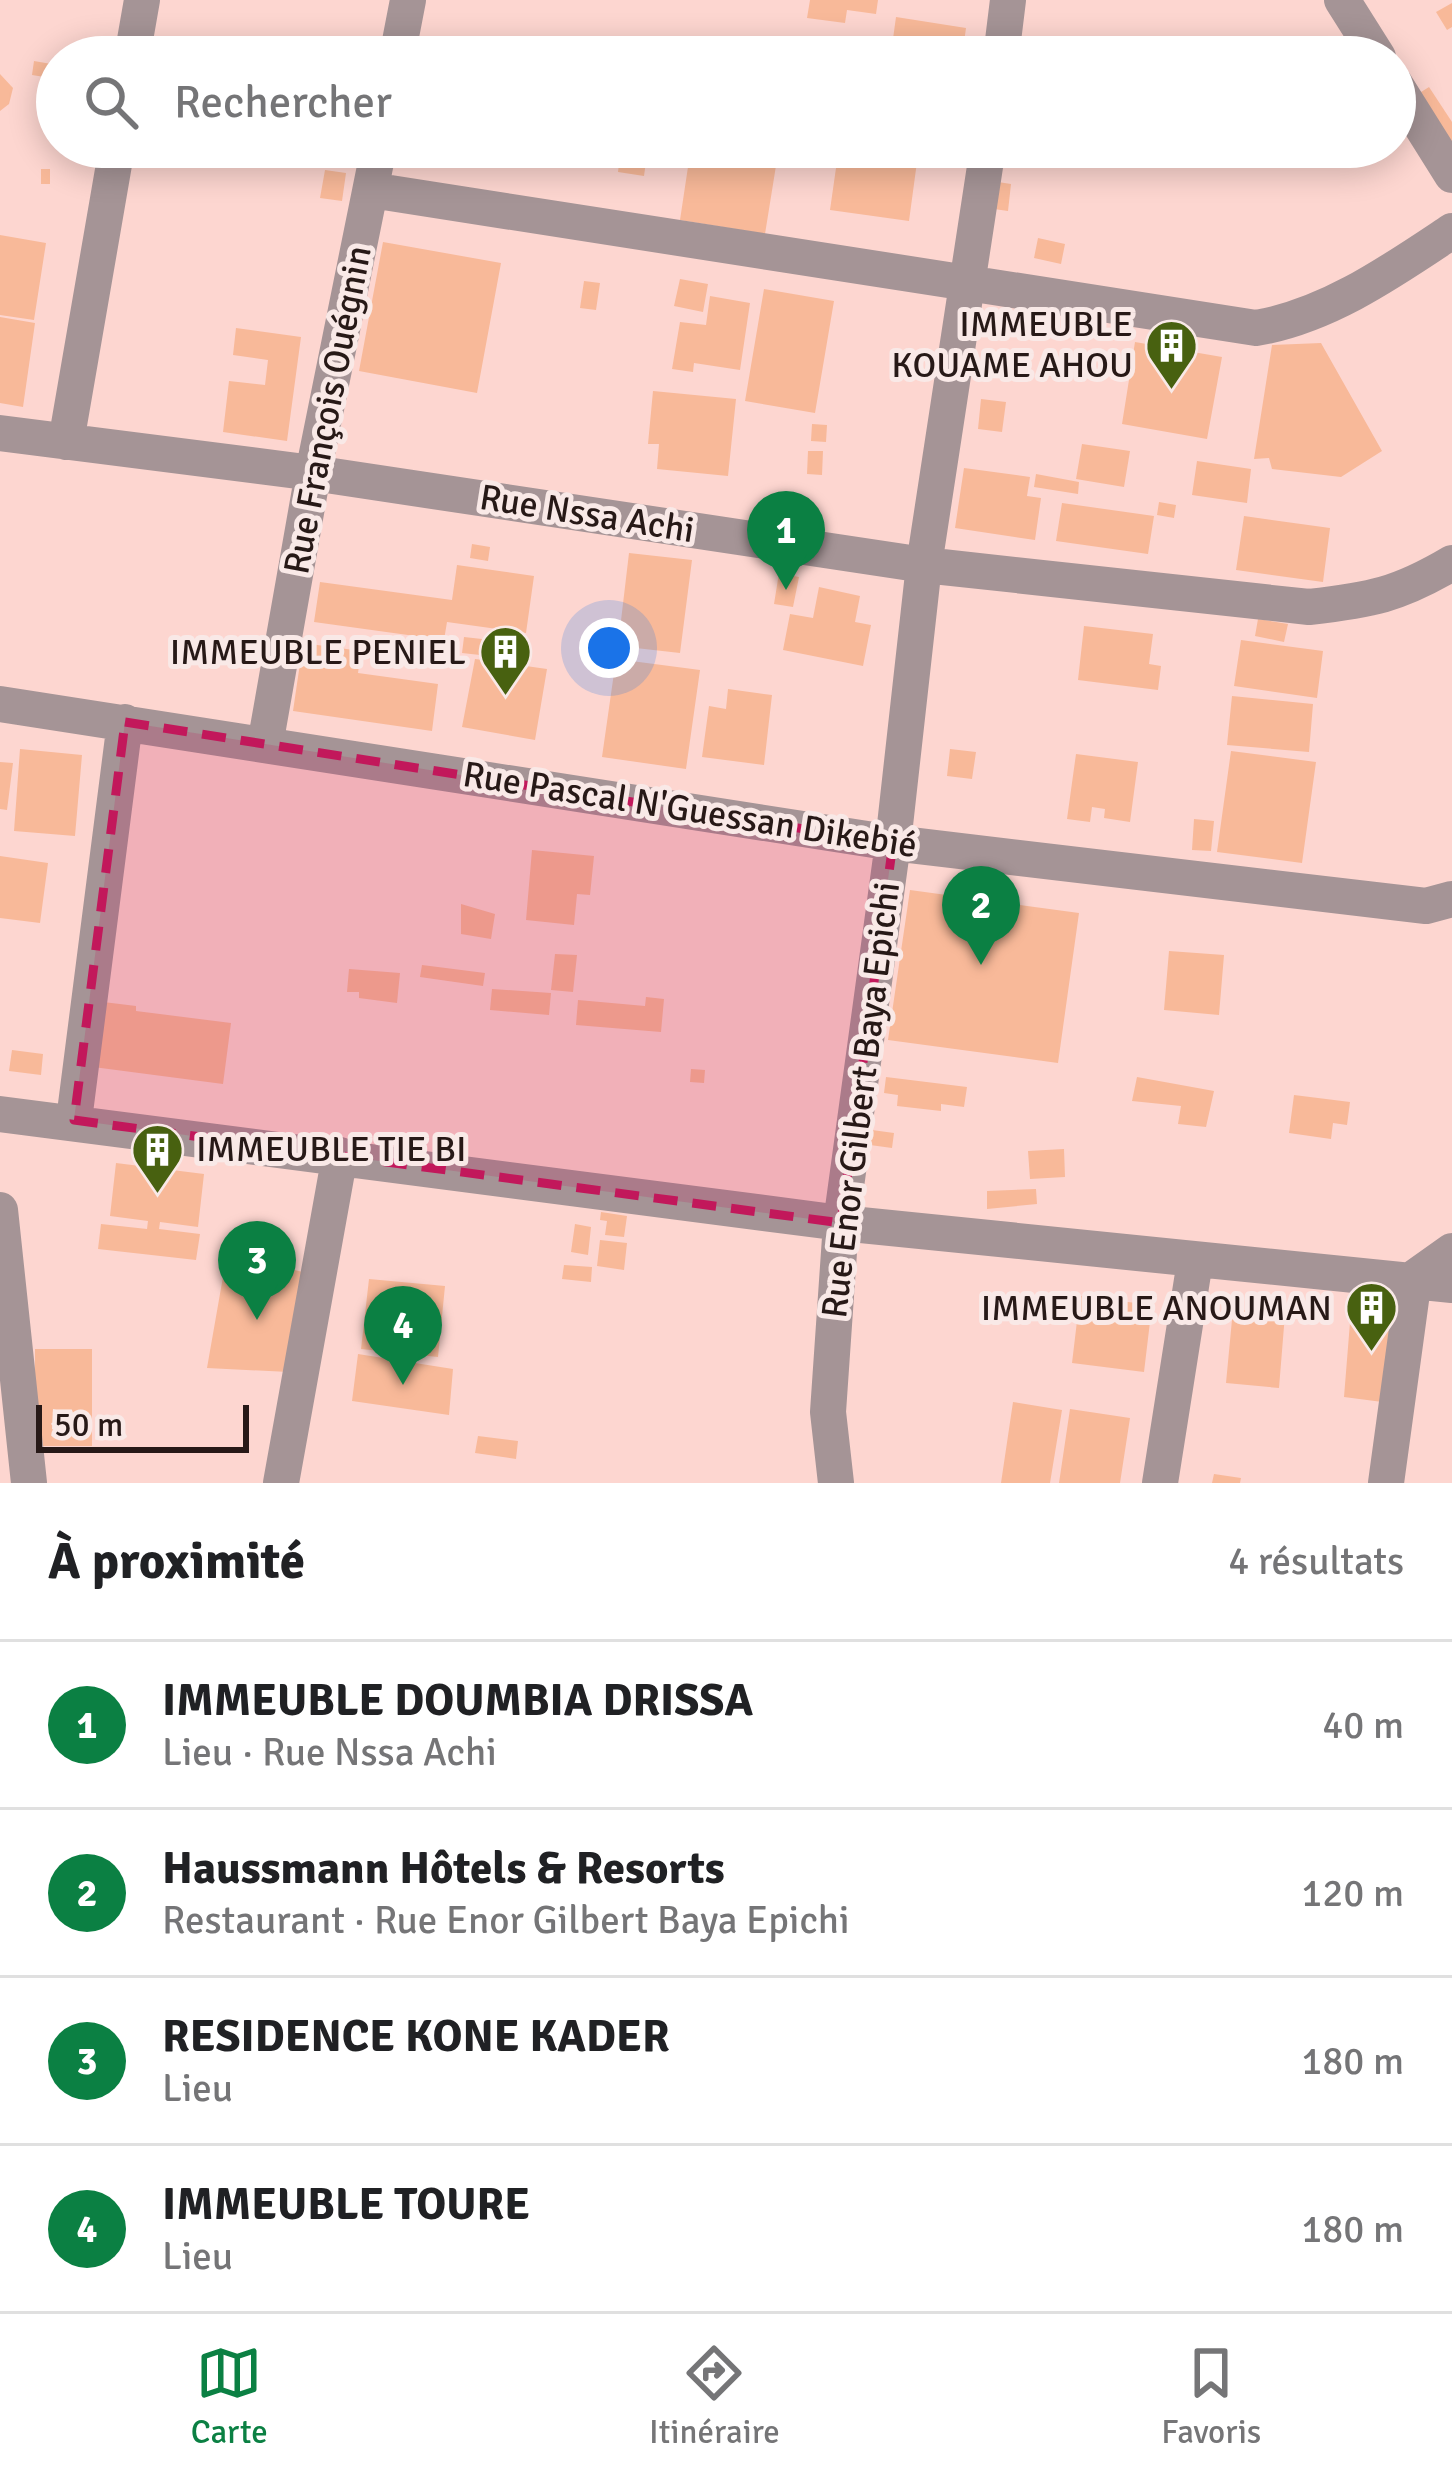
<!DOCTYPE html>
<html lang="fr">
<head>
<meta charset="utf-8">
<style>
  :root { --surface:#fff; --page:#f6f6f6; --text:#202124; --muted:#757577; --line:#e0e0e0; --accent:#0b8043 }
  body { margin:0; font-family:Signika,sans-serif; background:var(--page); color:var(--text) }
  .scale { position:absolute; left:36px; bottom:30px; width:213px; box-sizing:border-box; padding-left:12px; border:6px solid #271917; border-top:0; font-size:33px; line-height:42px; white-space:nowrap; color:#271917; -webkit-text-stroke:9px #f9e9e7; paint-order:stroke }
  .you { position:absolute; left:609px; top:648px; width:42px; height:42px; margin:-30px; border:9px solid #fff; border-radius:50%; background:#1a73e8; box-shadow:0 0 0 18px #1a73e833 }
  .badge { display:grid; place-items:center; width:78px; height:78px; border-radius:50%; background:var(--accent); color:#fff; font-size:39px; font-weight:700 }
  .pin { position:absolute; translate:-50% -99px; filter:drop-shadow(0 3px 6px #0008) }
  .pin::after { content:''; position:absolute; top:63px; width:42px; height:36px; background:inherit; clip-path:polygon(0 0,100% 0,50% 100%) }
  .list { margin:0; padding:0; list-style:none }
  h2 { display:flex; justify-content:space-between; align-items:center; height:156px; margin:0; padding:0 48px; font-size:51px }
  h2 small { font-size:39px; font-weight:400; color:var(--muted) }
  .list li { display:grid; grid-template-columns:78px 1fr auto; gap:36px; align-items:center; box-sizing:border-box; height:168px; padding:0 48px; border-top:3px solid var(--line) }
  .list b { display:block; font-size:45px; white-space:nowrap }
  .list p { margin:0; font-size:39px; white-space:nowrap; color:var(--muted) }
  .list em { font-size:39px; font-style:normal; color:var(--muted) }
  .icon { flex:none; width:66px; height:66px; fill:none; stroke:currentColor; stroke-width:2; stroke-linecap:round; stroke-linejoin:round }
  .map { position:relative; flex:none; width:1452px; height:1483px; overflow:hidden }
  .search { position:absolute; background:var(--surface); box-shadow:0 6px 30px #0003; left:36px; right:36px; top:36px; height:132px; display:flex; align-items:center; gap:30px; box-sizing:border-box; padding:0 42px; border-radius:66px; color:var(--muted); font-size:45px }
  .sheet { height:828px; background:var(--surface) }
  nav { display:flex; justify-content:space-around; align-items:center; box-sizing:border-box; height:168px; border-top:3px solid var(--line); background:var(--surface); font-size:33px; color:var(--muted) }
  nav a { display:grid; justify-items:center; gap:6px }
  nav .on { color:var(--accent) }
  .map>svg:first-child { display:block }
  .building { fill:#f8b999 }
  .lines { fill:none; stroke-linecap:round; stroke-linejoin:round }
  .minor { stroke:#a59496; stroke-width:36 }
  .marked { fill:#c2185b; fill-opacity:0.2; stroke:#c2185b; stroke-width:9; stroke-dasharray:24 15; stroke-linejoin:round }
  .labels { text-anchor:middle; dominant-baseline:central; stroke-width:10; stroke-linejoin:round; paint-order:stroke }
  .poi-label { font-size:36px; fill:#271917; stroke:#f9e9e7; text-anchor:end }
  .street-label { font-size:36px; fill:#271917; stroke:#f9e9e7 }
</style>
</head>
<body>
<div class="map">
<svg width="1452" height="1483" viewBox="0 0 1452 1483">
  <rect width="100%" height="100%" fill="#fdd6d0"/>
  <!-- building -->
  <path class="building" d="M810 0H878L876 14 847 10 845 23 807 18Z
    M1452 3V27L1447 30 1436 12Z
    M896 17 966 28 962 57H880L881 45 892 46Z
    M34 61 57 65V79L32 75Z
    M0 74 13 88 9 104 0 111Z
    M1429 87 1452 122V152L1410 99Z
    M621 147H648L644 176 618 172Z
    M691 147H779L765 234 680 220Z
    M839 147H919L909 221 830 210Z
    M41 169H50V184H41Z
    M325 170 346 173 342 201 320 198Z
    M998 182 1011 184 1008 211 994 209Z
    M0 235 46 243 34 320 0 315Z
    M1038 238 1065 244 1061 264 1034 258Z
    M383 242 501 263 477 393 359 371Z
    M680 279 708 284 703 312 674 306Z
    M584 281 600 283 596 310 580 308Z
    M764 289 834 301 815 413 745 401Z
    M710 296 750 303 740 370 694 363 693 372 672 369 680 322 706 325Z
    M0 317 35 323 23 407 0 403Z
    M236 328 301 337 287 441 223 432 229 381 265 385 268 360 233 355Z
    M1135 342 1222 357 1207 439 1122 424Z
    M1321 343 1382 451 1341 477 1272 469 1269 458 1254 459 1272 345Z
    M653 391 736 399 728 476 657 469 659 444H648Z
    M981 399 1006 402 1002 432 978 429Z
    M812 424 827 425 826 442 811 441Z
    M1082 444 1130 451 1124 487 1076 479Z
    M808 451H823L822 475 807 474Z
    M1197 461 1251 469 1247 503 1192 495Z
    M964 468 1030 477 1027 496 1041 498 1035 540 955 528Z
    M1036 474 1079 482 1078 494 1034 487Z
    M1159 502 1176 505 1174 518 1157 515Z
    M1062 503 1154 516 1148 554 1056 541Z
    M1244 516 1330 528 1323 582 1236 570Z
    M472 544 490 547 488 561 470 558Z
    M629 553 692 560 680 653 618 646Z
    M457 565 534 576 526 633 447 622 444 640 314 622 320 582 452 600Z
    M779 573 799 577 793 607 774 604Z
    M819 587 860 596 855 622 871 625 863 666 783 650 790 614 813 618Z
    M1258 619 1288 624 1284 642 1255 636Z
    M1084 626 1153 634 1149 664 1161 666 1158 690 1078 680Z
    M464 637 491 640 489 656 462 653Z
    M1241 640 1323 651 1317 698 1234 686Z
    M303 643 361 651 358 673 438 684 432 731 293 711Z
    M475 659 547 669 535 740 462 727Z
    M616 659 700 670 686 769 602 757Z
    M728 689 772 695 764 765 702 757 709 706 726 709Z
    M1232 696 1313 704 1309 752 1227 745Z
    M20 749 82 755 75 836 14 831Z
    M950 749 976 752 972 779 947 776Z
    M1231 751 1316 762 1302 863 1217 852Z
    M1076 754 1138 762 1130 822 1104 818 1105 809 1092 807 1090 822 1067 819Z
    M0 762 13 763 7 810 0 809Z
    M1194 819 1214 821 1211 851 1192 850Z
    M532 850 594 856 590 895 577 894 574 925 526 920Z
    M0 856 48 863 40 923 0 918Z
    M910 890 1079 913 1058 1063 888 1040Z
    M461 904 495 914 491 939 461 934Z
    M1169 951 1224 955 1219 1015 1164 1010Z
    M555 954 577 955 573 992 551 990Z
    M422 965 485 973 483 986 420 977Z
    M349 969 400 973 397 1003 359 998V992H347Z
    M492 989 551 993 549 1015 490 1010Z
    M646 997 664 999 661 1032 576 1025 578 1000 645 1006Z
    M87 1000 136 1006V1011L231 1023 223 1084 78 1065Z
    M12 1050 43 1054 41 1075 9 1071Z
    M691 1069 705 1070 704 1083 690 1082Z
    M886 1077 967 1087 964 1107 941 1104V1111L897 1106 898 1095 884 1093Z
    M1137 1077 1214 1091 1206 1127 1178 1124 1181 1106 1132 1101Z
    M1294 1095 1350 1102 1347 1125 1333 1123 1331 1139 1289 1133Z
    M872 1130 894 1133 892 1148 870 1145Z
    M1064 1149 1065 1177 1030 1179 1028 1151Z
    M116 1163 204 1174 198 1227 160 1222 159 1229 200 1234 196 1260 98 1249 101 1224 147 1229 148 1221 110 1216Z
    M1036 1189 1037 1204 987 1209V1191Z
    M601 1212 627 1216 624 1237 605 1235 607 1221 600 1220Z
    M575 1224 591 1227 588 1255 571 1252Z
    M600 1240 627 1243 624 1270 597 1266Z
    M227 1254 307 1273 289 1372 207 1368Z
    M564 1265 592 1267 591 1282 562 1279Z
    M369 1279 445 1286 438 1357 361 1349Z
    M1080 1296 1152 1305 1144 1372 1072 1363Z
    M1233 1309 1285 1314 1279 1388 1226 1383Z
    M1351 1310 1400 1311 1390 1403 1344 1397Z
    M35 1349H92V1446H35Z
    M358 1354 453 1369 449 1415 352 1401Z
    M1013 1402 1062 1410 1050 1483H1001Z
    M1070 1409 1130 1418 1120 1483H1059Z
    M478 1436 518 1441 516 1459 475 1453Z
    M1214 1474 1241 1478 1240 1483H1212Z"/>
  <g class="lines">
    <!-- minor -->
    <path class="minor" d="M1342 0 1378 57
      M132 57 142 0
      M397 57 408 0
      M1001 57 1008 0
      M1395 84 1452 175
      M371 190 1256 328C1328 316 1392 271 1452 231
      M0 433 313 473 924 565 1309 607C1371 600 1398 595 1452 563
      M66 442 117 147
      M0 704 893 843 1426 906 1452 899
      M265 745 313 473 379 147
      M0 1114 841 1223 1452 1285
      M74 1120 125 722
      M0 1210 29 1483
      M281 1483 340 1155
      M836 1483 828 1412 841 1223 893 843 924 565 988 147
      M1160 1483 1195 1261
      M1386 1483 1414 1278 1452 1251"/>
  </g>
  <!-- marked area -->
  <path class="marked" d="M125 722 893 843 841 1223 74 1120Z"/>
  <!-- icons -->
  <defs>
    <symbol id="building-pin" viewBox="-11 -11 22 30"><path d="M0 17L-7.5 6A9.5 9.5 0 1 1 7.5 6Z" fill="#486110" stroke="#f9e9e7"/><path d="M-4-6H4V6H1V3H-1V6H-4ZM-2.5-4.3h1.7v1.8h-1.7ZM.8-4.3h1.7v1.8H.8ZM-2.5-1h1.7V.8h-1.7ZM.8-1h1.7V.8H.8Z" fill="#fff"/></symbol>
  </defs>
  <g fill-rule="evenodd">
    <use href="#building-pin" x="1142" y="316" width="59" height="81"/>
    <use href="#building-pin" x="476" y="622" width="59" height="81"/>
    <use href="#building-pin" x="128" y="1120" width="59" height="81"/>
    <use href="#building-pin" x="1342" y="1278" width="59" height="81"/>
  </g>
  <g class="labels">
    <!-- poi labels -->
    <g class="poi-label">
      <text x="1133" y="324">IMMEUBLE<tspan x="1133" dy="41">KOUAME AHOU</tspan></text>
      <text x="466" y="652">IMMEUBLE PENIEL</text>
      <text x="196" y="1149" text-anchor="start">IMMEUBLE TIE BI</text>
      <text x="1332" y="1308">IMMEUBLE ANOUMAN</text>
    </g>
    <!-- street labels -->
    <g class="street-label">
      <text transform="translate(328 410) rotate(-79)">Rue François Ouégnin</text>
      <text transform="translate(587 514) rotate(9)">Rue Nssa Achi</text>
      <text transform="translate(690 810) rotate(9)">Rue Pascal N'Guessan Dikebié</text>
      <text transform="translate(861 1100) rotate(-83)">Rue Enor Gilbert Baya Epichi</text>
    </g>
  </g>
</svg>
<div class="scale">50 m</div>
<div class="you"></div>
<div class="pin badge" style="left:786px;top:590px">1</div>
<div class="pin badge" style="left:981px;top:965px">2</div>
<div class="pin badge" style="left:257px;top:1320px">3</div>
<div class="pin badge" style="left:403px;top:1385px">4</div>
<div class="search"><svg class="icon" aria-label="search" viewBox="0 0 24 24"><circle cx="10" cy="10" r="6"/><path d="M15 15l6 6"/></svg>Rechercher</div>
</div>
<section class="sheet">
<h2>À proximité<small>4 résultats</small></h2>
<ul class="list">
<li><span class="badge">1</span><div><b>IMMEUBLE DOUMBIA DRISSA</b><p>Lieu · Rue Nssa Achi</p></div><em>40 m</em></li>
<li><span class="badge">2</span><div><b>Haussmann Hôtels &amp; Resorts</b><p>Restaurant · Rue Enor Gilbert Baya Epichi</p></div><em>120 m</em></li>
<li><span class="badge">3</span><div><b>RESIDENCE KONE KADER</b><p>Lieu</p></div><em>180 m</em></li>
<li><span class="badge">4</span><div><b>IMMEUBLE TOURE</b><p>Lieu</p></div><em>180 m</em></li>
</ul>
</section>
<nav>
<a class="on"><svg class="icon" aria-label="map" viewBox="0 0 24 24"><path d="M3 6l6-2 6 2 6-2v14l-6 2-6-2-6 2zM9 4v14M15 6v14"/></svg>Carte</a>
<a><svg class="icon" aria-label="directions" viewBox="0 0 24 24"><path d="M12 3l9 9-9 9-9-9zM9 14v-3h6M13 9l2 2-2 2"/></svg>Itinéraire</a>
<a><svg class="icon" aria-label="saved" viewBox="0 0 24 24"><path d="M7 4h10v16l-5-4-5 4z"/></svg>Favoris</a>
</nav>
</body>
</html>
